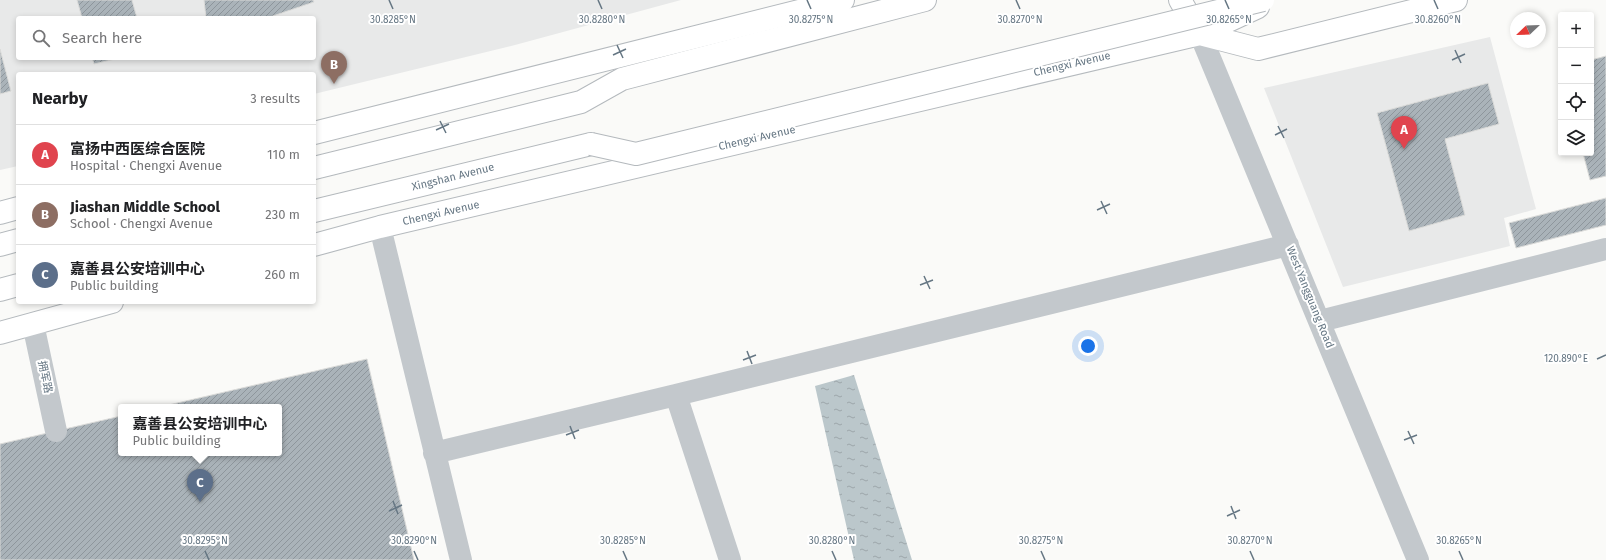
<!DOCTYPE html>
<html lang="en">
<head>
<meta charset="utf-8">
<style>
  :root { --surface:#fff; --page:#f6f6f6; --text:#202124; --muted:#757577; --line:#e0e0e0; --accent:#111827 }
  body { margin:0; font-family:"Fira Sans","Noto Sans SC",sans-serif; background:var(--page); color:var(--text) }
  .controls { position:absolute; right:12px; top:12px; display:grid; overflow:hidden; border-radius:4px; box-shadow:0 2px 6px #0003 }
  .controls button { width:36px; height:36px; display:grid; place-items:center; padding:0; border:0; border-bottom:1px solid var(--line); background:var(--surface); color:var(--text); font:20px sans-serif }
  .compass { position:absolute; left:1510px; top:12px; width:36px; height:36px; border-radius:50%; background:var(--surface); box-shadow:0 2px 6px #0003; rotate:247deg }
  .you { position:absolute; left:1088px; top:346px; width:14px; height:14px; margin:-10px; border:3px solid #fff; border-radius:50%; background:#1a73e8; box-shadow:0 0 0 6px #1a73e833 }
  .badge { display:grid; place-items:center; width:26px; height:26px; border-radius:50%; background:var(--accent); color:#fff; font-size:13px; font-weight:700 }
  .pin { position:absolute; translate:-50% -33px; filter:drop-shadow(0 1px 2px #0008) }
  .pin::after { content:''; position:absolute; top:21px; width:14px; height:12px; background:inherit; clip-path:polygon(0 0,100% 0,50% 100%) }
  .popup { position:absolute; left:118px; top:404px; width:164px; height:52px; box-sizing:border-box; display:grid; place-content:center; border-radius:4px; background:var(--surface); filter:drop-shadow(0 1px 3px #0005); font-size:13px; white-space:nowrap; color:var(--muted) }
  .popup b { font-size:15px; color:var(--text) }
  .popup::after { content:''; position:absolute; left:50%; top:100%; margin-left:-8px; border:8px solid transparent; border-top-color:var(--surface) }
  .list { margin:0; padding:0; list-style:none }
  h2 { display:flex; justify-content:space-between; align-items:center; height:52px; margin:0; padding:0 16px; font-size:17px }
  h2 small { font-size:13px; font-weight:400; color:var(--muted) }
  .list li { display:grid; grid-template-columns:26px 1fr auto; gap:12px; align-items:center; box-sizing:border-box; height:60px; padding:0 16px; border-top:1px solid var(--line) }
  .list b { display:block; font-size:15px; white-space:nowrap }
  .list p { margin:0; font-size:13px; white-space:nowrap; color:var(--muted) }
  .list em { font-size:13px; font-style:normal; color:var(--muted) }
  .icon { flex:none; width:22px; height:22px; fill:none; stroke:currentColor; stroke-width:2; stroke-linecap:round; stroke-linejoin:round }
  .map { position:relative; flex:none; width:1606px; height:560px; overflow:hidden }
  .search { position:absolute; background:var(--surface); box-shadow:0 2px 6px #0003; left:16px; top:16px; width:300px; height:44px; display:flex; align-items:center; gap:10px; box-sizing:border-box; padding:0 14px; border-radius:4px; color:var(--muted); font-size:15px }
  .panel { position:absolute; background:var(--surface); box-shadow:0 2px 6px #0003; left:16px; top:72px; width:300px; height:232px; border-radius:4px }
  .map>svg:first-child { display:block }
  .built { fill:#e8e9e9; fill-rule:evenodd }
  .water { fill:url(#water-ripples) }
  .building { fill:url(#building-hatch); stroke:#dcdcda }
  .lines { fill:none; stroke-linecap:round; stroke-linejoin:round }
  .major-casing { stroke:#b5babe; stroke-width:24 }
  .highway-casing { stroke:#b4b9bd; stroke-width:24 }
  .minor { stroke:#c3c8cc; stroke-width:22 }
  .major { stroke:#fff; stroke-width:22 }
  .highway { stroke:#fff; stroke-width:22 }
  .highway-bridge-casing { stroke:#b4b9bd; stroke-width:24; stroke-linecap:butt }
  .highway-bridge { stroke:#fff; stroke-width:22 }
  .ticks { fill:none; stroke:#657683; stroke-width:1.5 }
  .labels { text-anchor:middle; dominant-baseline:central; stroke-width:4; stroke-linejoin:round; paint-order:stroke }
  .street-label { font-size:11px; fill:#657683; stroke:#fff }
  .ticks-label { font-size:10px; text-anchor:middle; fill:#657683; stroke:#fff; stroke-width:4; stroke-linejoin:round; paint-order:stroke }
</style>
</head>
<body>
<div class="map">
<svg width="1606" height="560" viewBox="0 0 1606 560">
  <defs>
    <pattern id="water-ripples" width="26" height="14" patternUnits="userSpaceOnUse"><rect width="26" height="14" fill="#bbc7cb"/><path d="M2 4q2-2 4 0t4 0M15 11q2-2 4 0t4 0" fill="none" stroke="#9ca6aa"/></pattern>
    <pattern id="building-hatch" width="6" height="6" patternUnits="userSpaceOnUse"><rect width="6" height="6" fill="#aab3b9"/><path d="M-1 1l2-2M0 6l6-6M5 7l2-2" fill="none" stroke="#8e969c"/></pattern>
  </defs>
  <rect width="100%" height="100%" fill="#fafaf8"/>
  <!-- built -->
  <path class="built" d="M0 0H681L515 45 314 94V74H18V166L0 170ZM18 18H314V58H18Z
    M1490 37 1536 209 1504 218 1510 246 1343 287 1264 88Z"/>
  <!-- water -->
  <path class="water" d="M854 375 912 560H854L815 386Z"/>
  <!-- building -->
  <path class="building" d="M77 0H132L137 18H82Z
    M204 0H313L314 2 267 18H206Z
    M0 49 11 91 0 94Z
    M1606 56V176L1590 180 1583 153H1591V60Z
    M92 58H119L94 64Z
    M1488 83 1499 124 1445 139 1465 215 1409 231 1377 113Z
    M1606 198V225L1516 248 1509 223Z
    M367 359 414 560H0V444L121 416V453H279V407H160Z"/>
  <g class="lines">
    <defs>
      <path id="major" d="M1180 0 1199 33
        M1200 34 1258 49 1456 0
        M314 133 843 0
        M0 213 18 208
        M314 245 380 227 1200 34 1258 7
        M0 333 112 302"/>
      <path id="highway" d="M314 168 581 102 622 79 925 0
        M314 211 591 144
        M0 245 18 240
        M0 290 18 285"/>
    </defs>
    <!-- major casing -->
    <use href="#major" class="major-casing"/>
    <!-- highway casing -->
    <use href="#highway" class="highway-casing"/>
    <!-- minor -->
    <path class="minor" d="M1200 34 1418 560
      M380 227 461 560
      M1320 321 1606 249
      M33 324 56 431
      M676 395 1288 245
      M434 453 676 395 730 560"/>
    <!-- major -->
    <use href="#major" class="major"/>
    <!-- highway -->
    <use href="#highway" class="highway"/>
    <defs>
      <path id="highway-bridge" d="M591 144 636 154 1263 0"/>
    </defs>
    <!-- highway-bridge casing -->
    <use href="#highway-bridge" class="highway-bridge-casing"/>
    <!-- highway-bridge -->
    <use href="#highway-bridge" class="highway-bridge"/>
  </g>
  <!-- ticks -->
  <path class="ticks" d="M389 0 393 9M598 0 602 9M807 0 811 9M1016 0 1020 9M1225 0 1229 9M1434 0 1438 9M617 45 623 58M1455 50 1461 63M613 55 626 49M1452 60 1465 54M440 121 446 133M1278 126 1284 138M436 130 449 124M1275 135 1287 129M1101 201 1107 214M1097 210 1110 204M924 276 930 289M920 285 933 280M747 351 752 364M1597 359 1606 355M743 360 756 355M570 426 575 439M1408 431 1414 444M566 435 579 430M1404 440 1417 435M393 501 398 514M1231 506 1236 519M389 511 402 505M1227 516 1240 510M205 551 209 560M414 551 418 560M623 551 627 560M832 551 836 560M1041 551 1045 560M1250 551 1254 560M1459 551 1463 560"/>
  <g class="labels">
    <!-- street labels -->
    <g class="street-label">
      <text transform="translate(1072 64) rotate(-13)">Chengxi Avenue</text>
      <text transform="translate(757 138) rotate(-13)">Chengxi Avenue</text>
      <text transform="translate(453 177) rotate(-14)">Xingshan Avenue</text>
      <text transform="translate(441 213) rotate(-13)">Chengxi Avenue</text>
      <text transform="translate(1310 297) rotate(68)">West Yangguang Road</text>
      <text transform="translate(45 377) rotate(78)">拥军路</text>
    </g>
  </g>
  <g class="ticks-label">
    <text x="393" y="23">30.8285°N</text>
    <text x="602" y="23">30.8280°N</text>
    <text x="811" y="23">30.8275°N</text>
    <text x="1020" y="23">30.8270°N</text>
    <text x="1229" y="23">30.8265°N</text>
    <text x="1438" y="23">30.8260°N</text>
    <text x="1566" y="362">120.890°E</text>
    <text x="205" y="544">30.8295°N</text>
    <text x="414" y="544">30.8290°N</text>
    <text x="623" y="544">30.8285°N</text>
    <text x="832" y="544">30.8280°N</text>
    <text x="1041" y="544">30.8275°N</text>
    <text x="1250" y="544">30.8270°N</text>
    <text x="1459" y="544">30.8265°N</text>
  </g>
</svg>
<div class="controls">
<button>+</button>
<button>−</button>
<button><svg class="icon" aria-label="locate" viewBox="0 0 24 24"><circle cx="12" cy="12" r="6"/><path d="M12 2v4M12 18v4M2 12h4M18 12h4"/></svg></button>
<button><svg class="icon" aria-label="layers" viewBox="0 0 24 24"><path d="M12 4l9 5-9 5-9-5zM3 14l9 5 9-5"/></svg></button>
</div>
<svg class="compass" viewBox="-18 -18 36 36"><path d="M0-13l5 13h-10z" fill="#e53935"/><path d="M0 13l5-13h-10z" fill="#757577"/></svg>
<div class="you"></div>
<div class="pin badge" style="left:1404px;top:149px;background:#e0444e">A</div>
<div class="pin badge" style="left:334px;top:84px;background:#8d6e63">B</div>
<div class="pin badge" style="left:200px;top:502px;background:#5c6f8a">C</div>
<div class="popup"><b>嘉善县公安培训中心</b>Public building</div>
<div class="search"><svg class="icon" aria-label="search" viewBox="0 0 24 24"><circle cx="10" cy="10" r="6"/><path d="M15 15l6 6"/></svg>Search here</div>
<section class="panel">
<h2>Nearby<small>3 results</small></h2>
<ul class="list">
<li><span class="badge" style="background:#e0444e">A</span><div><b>富扬中西医综合医院</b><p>Hospital · Chengxi Avenue</p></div><em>110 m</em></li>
<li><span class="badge" style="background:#8d6e63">B</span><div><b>Jiashan Middle School</b><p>School · Chengxi Avenue</p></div><em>230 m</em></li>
<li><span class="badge" style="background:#5c6f8a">C</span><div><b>嘉善县公安培训中心</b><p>Public building</p></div><em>260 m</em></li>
</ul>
</section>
</div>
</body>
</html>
